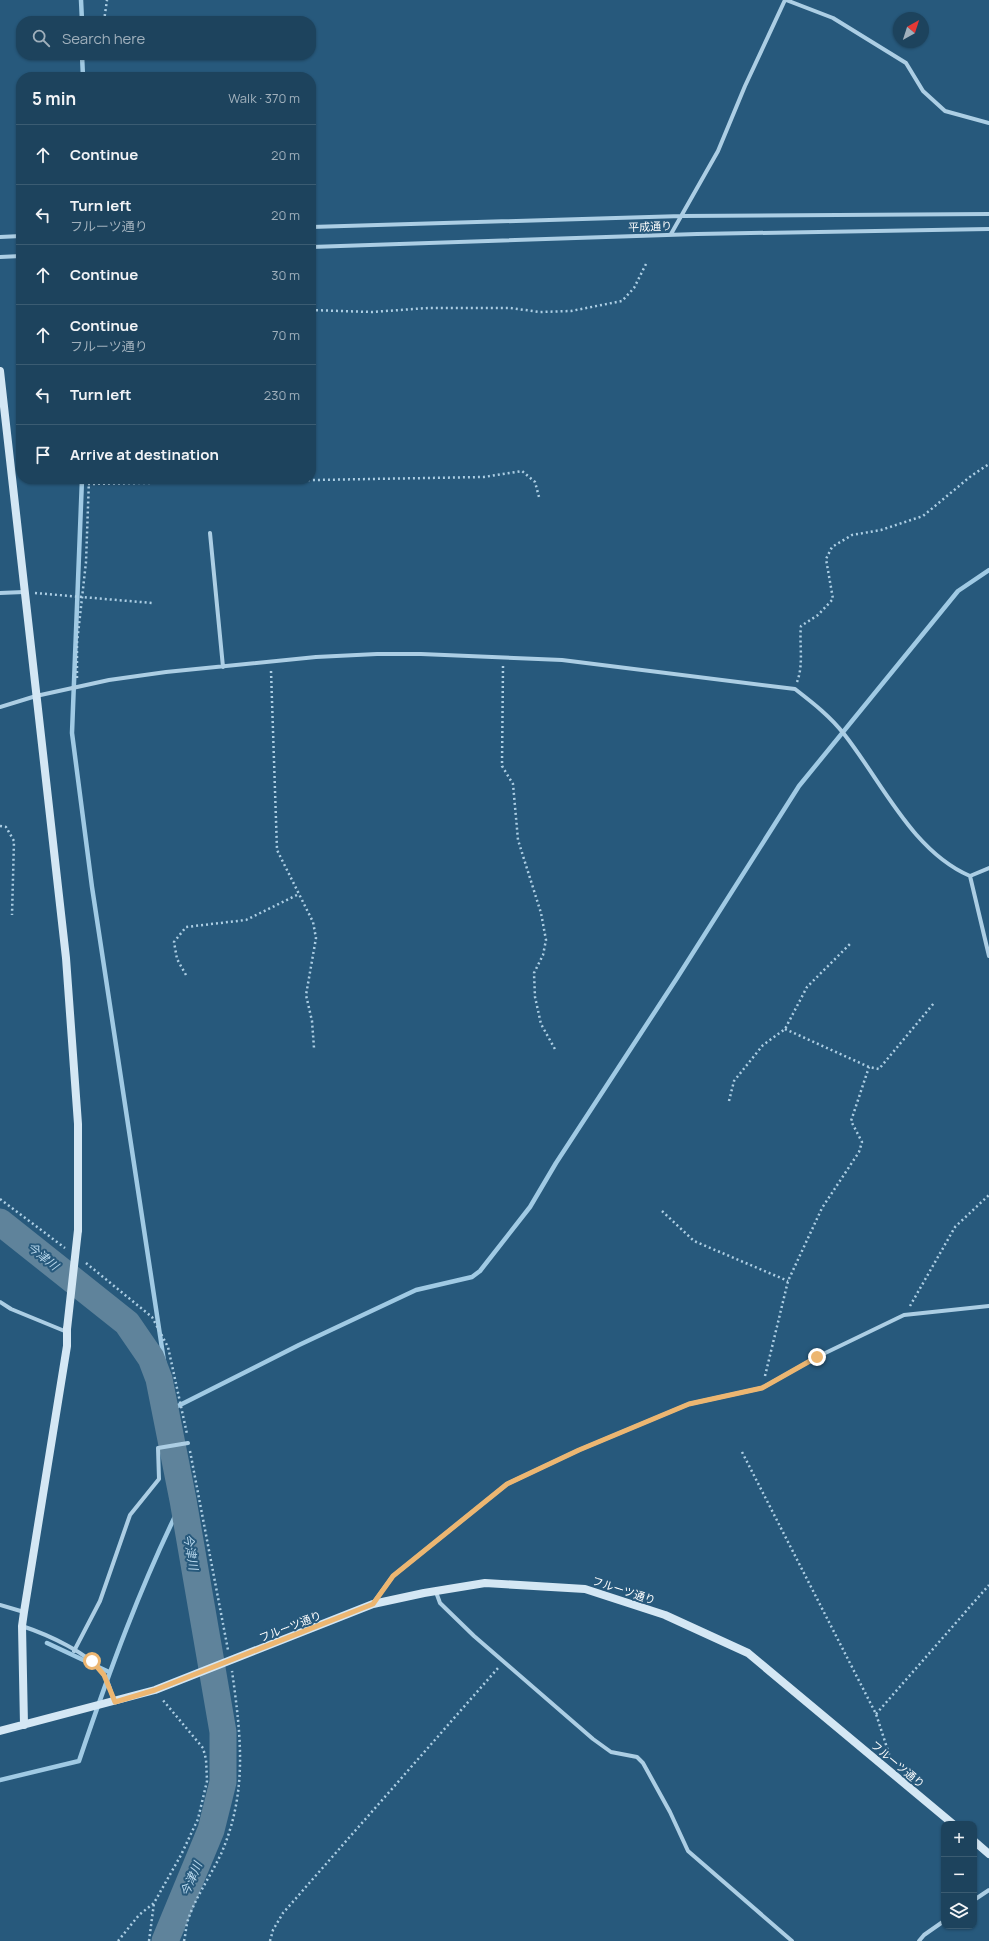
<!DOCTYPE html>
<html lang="en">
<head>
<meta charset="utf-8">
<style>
  :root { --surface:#1d435d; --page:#2a4e66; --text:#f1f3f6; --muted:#a0b0bc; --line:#3b5c72 }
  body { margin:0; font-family:Manrope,"Noto Sans JP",sans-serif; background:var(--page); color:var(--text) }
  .controls { position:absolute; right:12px; bottom:12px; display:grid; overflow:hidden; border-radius:8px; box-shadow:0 1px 3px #0004 }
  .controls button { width:36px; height:36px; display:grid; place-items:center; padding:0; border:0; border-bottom:1px solid var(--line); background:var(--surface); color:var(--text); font:20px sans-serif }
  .compass { position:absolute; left:893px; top:12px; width:36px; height:36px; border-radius:50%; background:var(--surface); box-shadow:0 1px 3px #0004; rotate:39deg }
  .stop { position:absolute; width:12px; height:12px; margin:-9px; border:3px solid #ecb671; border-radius:50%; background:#fff }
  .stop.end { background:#ecb671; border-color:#fff; box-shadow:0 1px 4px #0008 }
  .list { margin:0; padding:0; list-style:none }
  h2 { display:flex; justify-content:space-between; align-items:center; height:52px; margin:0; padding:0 16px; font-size:17px }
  h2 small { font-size:13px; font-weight:400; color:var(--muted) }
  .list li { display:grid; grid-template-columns:26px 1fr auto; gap:12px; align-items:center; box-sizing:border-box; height:60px; padding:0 16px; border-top:1px solid var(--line) }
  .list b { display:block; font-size:15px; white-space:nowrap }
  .list p { margin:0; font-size:13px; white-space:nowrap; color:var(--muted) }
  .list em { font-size:13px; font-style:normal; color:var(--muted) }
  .icon { flex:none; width:22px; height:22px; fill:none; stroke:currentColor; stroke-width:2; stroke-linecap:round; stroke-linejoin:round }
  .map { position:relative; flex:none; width:989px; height:1941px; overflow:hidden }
  .search { position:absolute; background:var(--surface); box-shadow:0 1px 3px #0004; left:16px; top:16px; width:300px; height:44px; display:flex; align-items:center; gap:10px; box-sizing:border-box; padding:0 14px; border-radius:16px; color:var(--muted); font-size:15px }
  .panel { position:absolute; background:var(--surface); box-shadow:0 1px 3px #0004; left:16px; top:72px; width:300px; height:412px; border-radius:16px }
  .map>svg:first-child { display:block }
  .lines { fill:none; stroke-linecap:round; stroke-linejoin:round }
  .stream { stroke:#a0cae4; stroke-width:4.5 }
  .river { stroke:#5f839b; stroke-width:27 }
  .path { stroke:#accee4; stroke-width:2.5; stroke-dasharray:2 3; stroke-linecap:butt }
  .street { stroke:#accee4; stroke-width:4 }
  .secondary { stroke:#d4e7f4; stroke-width:8 }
  .secondary-bridge { stroke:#d4e7f4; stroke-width:8 }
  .route { stroke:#ecb671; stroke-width:5 }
  .labels { text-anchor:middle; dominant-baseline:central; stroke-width:4; stroke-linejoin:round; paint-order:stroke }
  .street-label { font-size:11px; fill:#fff; stroke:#27597c }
  .water-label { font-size:12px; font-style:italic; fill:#b7d7ec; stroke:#27597c }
</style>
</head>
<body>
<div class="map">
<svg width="989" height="1941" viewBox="0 0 989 1941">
  <rect width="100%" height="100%" fill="#27597c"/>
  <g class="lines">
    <!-- stream -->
    <path class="stream" d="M81 0 82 21
      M82 55 83 77
      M82 479 72 733 92 887 165 1368 174 1409
      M166 1412 299 1345 416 1290 472 1277 480 1271 530 1207 556 1163 677 978 799 786 958 591 989 570
      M47 1643 109 1672
      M0 1780 79 1761C109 1672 141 1584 183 1500"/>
    <!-- river -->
    <path class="river" d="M0 1222 127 1323 151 1358 159 1379 183 1500 223 1732V1782L211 1830 165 1941"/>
    <!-- path -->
    <path class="path" d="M104 21 107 0
      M311 310 372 312 428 308H510L540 312 571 311 622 301 634 288 646 264
      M88 484 484 477 522 471 535 482 539 497
      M35 593 152 603
      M503 666 502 766 513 784 518 840 541 913 546 940 543 955 534 973 535 997 541 1024 556 1051
      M271 671 277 850 313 922 316 938 306 995 312 1021 314 1048
      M77 678V643L86 562 89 479
      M797 682C804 664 799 644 801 626L818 615 833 599 826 559 832 547 852 535 881 530 923 516 971 476 989 464
      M0 826 6 827 14 841 12 915
      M186 975 177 959 174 942 186 927 246 920 299 894
      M785 1029 869 1067 879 1069 934 1003
      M729 1101 734 1081 763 1045 785 1029 807 987 851 943
      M0 1199 65 1248
      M662 1211 694 1241 788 1281
      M86 1263 152 1317 168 1347 187 1434
      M910 1306 955 1227 989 1195
      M765 1376 788 1281 822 1208 859 1152 862 1142 851 1121 869 1067
      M190 1451 228 1650
      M742 1452 876 1714 890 1757
      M876 1714 989 1585
      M118 1941 139 1915 154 1903 181 1855 198 1819 207 1781 206 1759 203 1748 162 1699
      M149 1941 154 1903
      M184 1941C186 1933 186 1924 189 1917 197 1895 211 1875 221 1854 248 1792 241 1736 232 1671
      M270 1941 273 1930 283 1913 498 1668"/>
    <!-- street -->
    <path class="street" d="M786 0 833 18 906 63 923 91 945 111 989 123
      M311 227 682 216 989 214
      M671 234 718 151 745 86 785 0
      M0 237 21 236
      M311 247 697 234 989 229
      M0 257 21 256
      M210 533 223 667
      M0 593 24 592
      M0 707 36 696 109 680 166 672 316 657 377 654H421L562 660 795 689C813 703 830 716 844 734 882 782 912 851 970 876L989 868
      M970 876 989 956
      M0 1302 11 1309 67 1332
      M436 1592 440 1603 474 1636 593 1739 611 1752 637 1757 643 1763 670 1812 688 1851 792 1941
      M374 1602 393 1576 507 1484 579 1450 689 1404 762 1388 817 1357 904 1315 989 1306
      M0 1605 24 1612
      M22 1626C46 1634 90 1653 104 1675 109 1682 111 1693 114 1701
      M74 1651 100 1601 130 1515 159 1479 158 1448 188 1443
      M974 1900 989 1890
      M919 1941 924 1935 944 1921"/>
    <!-- secondary -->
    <path class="secondary" d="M0 371 66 958 78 1124V1230
      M24 1725 22 1626 24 1612 67 1346V1329
      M0 1731 155 1690 373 1604 424 1593 485 1583 585 1589 665 1615 748 1653 953 1824
      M974 1841 989 1854"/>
    <!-- secondary-bridge -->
    <path class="secondary-bridge" d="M67 1329 78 1230"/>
  </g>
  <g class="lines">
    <!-- route -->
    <path class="route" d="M92 1661 104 1675 115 1702 155 1690 373 1604 393 1576 507 1484 579 1450 689 1404 762 1388 817 1357"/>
  </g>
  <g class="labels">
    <!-- street labels -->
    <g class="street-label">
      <text transform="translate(650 226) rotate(-2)">平成通り</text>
      <text transform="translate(624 1590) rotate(18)">フルーツ通り</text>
      <text transform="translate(290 1626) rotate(-21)">フルーツ通り</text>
      <text transform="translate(898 1764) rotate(40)">フルーツ通り</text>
    </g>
    <!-- water labels -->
    <g class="water-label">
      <text transform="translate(43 1256) rotate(39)">今津川</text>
      <text transform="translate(191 1552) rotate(80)">今津川</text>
      <text transform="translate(191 1879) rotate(-67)">今津川</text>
    </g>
  </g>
</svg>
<div class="controls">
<button>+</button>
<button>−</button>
<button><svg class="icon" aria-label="layers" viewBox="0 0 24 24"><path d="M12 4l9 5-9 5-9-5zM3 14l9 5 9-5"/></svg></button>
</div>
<svg class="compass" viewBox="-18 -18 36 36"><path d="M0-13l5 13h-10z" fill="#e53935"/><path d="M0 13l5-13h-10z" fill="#a0b0bc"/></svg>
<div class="stop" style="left:92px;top:1661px"></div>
<div class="stop end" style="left:817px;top:1357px"></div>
<div class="search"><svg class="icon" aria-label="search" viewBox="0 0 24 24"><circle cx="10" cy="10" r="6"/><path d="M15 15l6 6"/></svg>Search here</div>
<section class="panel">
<h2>5 min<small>Walk · 370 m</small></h2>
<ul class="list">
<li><svg class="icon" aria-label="ahead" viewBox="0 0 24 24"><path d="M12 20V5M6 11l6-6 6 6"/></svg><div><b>Continue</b></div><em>20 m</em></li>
<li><svg class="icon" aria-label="left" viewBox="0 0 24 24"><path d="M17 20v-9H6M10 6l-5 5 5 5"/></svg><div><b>Turn left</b><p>フルーツ通り</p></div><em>20 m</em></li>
<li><svg class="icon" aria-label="ahead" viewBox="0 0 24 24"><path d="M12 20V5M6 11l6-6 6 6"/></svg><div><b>Continue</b></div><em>30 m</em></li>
<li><svg class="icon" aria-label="ahead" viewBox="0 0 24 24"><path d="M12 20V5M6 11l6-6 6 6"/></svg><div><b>Continue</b><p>フルーツ通り</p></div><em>70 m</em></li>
<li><svg class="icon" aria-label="left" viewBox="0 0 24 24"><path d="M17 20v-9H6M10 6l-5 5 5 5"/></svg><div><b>Turn left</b></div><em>230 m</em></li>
<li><svg class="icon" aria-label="arrive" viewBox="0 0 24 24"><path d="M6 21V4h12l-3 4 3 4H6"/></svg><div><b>Arrive at destination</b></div></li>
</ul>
</section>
</div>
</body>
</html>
